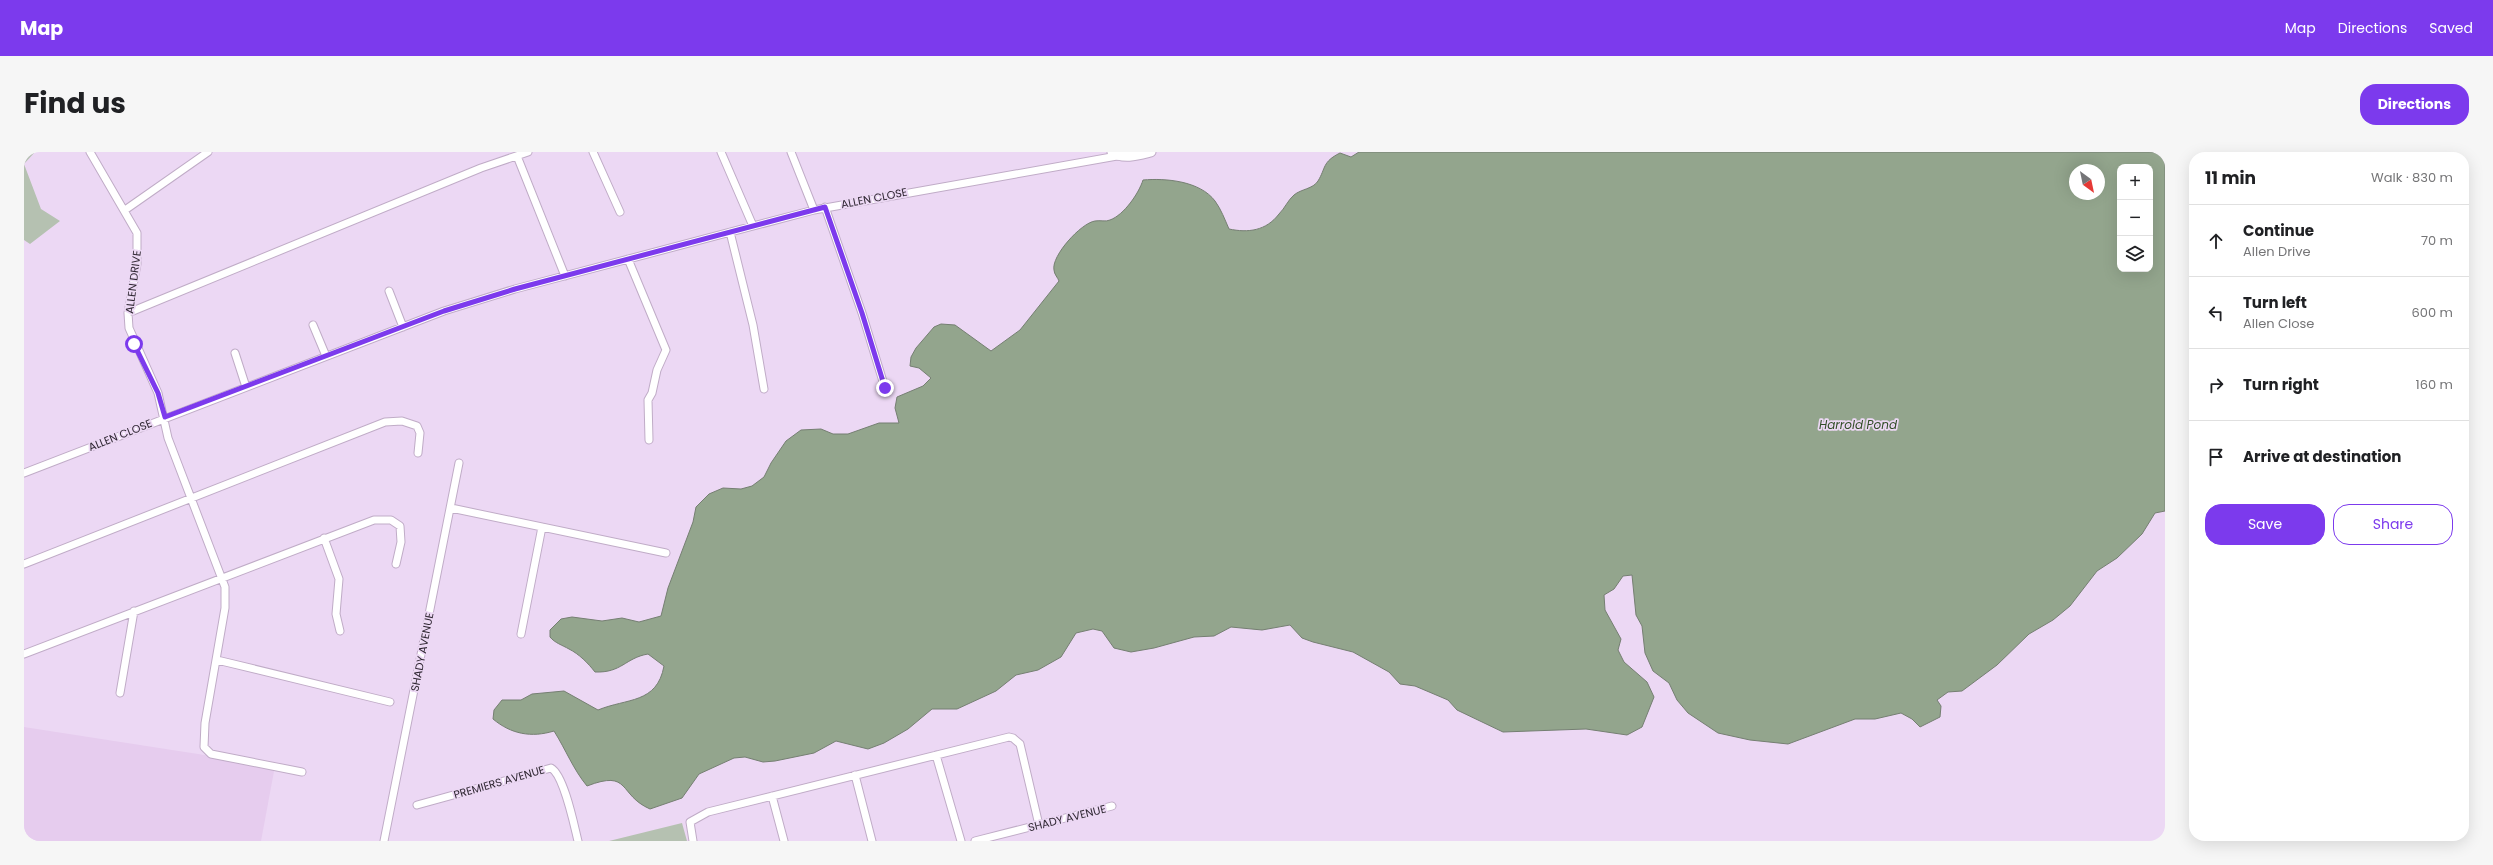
<!DOCTYPE html>
<html lang="en">
<head>
<meta charset="utf-8">
<style>
  :root { --surface:#fff; --page:#f6f6f6; --text:#202124; --muted:#757577; --line:#e0e0e0; --accent:#7c3aed }
  body { margin:0; font-family:Poppins,sans-serif; background:var(--page); color:var(--text) }
  .controls { position:absolute; right:12px; top:12px; display:grid; overflow:hidden; border-radius:8px; box-shadow:0 4px 16px #0002 }
  .controls button { width:36px; height:36px; display:grid; place-items:center; padding:0; border:0; border-bottom:1px solid var(--line); background:var(--surface); color:var(--text); font:20px sans-serif }
  .compass { position:absolute; left:2045px; top:12px; width:36px; height:36px; border-radius:50%; background:var(--surface); box-shadow:0 4px 16px #0002; rotate:147deg }
  .stop { position:absolute; width:12px; height:12px; margin:-9px; border:3px solid #7c3aed; border-radius:50%; background:#fff }
  .stop.end { background:#7c3aed; border-color:#fff; box-shadow:0 1px 4px #0008 }
  .list { margin:0; padding:0; list-style:none }
  h2 { display:flex; justify-content:space-between; align-items:center; height:52px; margin:0; padding:0 16px; font-size:17px }
  h2 small { font-size:13px; font-weight:400; color:var(--muted) }
  .list li { display:grid; grid-template-columns:26px 1fr auto; gap:12px; align-items:center; box-sizing:border-box; height:72px; padding:0 16px; border-top:1px solid var(--line) }
  .list b { display:block; font-size:15px; white-space:nowrap }
  .list p { margin:0; font-size:13px; white-space:nowrap; color:var(--muted) }
  .list em { font-size:13px; font-style:normal; color:var(--muted) }
  .actions { display:flex; gap:8px; padding:12px 16px }
  .actions a { flex:1; padding:9px 0; border:1px solid var(--accent); border-radius:16px; text-align:center; font-size:14px; color:var(--accent) }
  .actions .main { background:var(--accent); color:#fff }
  .icon { flex:none; width:22px; height:22px; fill:none; stroke:currentColor; stroke-width:2; stroke-linecap:round; stroke-linejoin:round }
  .map { position:relative; flex:none; width:2141px; height:689px; overflow:hidden; border-radius:16px }
  header { display:flex; align-items:center; gap:24px; box-sizing:border-box; height:56px; padding:0 20px; background:var(--accent); color:#fff }
  header strong { font-size:19px }
  nav { display:flex; gap:22px; margin-inline-start:auto; font-size:14px }
  .intro { display:flex; align-items:center; justify-content:space-between; box-sizing:border-box; height:96px; padding:0 24px }
  h1 { margin:0; font-size:28px }
  .button { padding:10px 18px; border-radius:16px; background:var(--accent); color:#fff; font-size:14px; font-weight:700 }
  main { display:flex; gap:24px; padding:0 24px }
  aside { flex:1; background:var(--surface); border-radius:16px; box-shadow:0 4px 16px #0002 }
  .map>svg:first-child { display:block }
  .built { fill:#e6ccee }
  .green { fill:#b5c1b1 }
  .water { fill:#93a58d; stroke:#757f72; fill-rule:evenodd }
  .lines { fill:none; stroke-linecap:round; stroke-linejoin:round }
  .street-casing { stroke:#c0acc7; stroke-width:9 }
  .secondary-casing { stroke:#c0acc7; stroke-width:11 }
  .street { stroke:#fff; stroke-width:7 }
  .secondary { stroke:#fff; stroke-width:9 }
  .route { stroke:#7c3aed; stroke-width:5 }
  .labels { text-anchor:middle; dominant-baseline:central; stroke-width:3.5; stroke-linejoin:round; paint-order:stroke }
  .street-label { font-size:11px; fill:#2f2732; stroke:#ecd8f4 }
  .water-label { font-size:12px; font-style:italic; fill:#324e28; stroke:#ecd8f4 }
</style>
</head>
<body>
<header>
<strong>Map</strong>
<nav><a>Map</a><a>Directions</a><a>Saved</a></nav>
</header>
<div class="intro"><h1>Find us</h1><a class="button">Directions</a></div>
<main>
<div class="map">
<svg width="2141" height="689" viewBox="0 0 2141 689">
  <rect width="100%" height="100%" fill="#ecd8f4"/>
  <!-- built -->
  <path class="built" d="M0 575 251 614 237 689H0Z"/>
  <!-- green -->
  <path class="green" d="M0 0H11L0 12 17 57 36 69 6 92 0 88Z
    M658 671 663 689H585Z"/>
  <!-- water -->
  <path class="water" d="M1335 0H2141V359L2131 361 2118 382 2093 406 2073 419 2046 454 2029 468 2005 482 1973 513 1938 539 1924 540 1913 548 1917 554 1916 565 1896 575 1888 567 1877 561 1851 567H1831L1764 592 1726 588 1694 581 1664 561 1653 548 1645 531 1629 519 1621 501 1618 474 1612 463 1608 423 1599 424 1590 437 1580 443 1581 458 1597 487 1594 498 1600 510 1623 530 1630 545 1618 575 1603 583 1562 577 1479 580 1433 558 1424 548 1391 534 1376 532 1365 520 1329 500 1289 490 1278 486 1266 473 1238 478 1207 475 1190 484 1170 485 1130 496 1107 500 1090 496 1078 479 1069 477 1052 481 1037 505 1014 518 992 523 972 539 933 557H908L884 577 860 591 844 597 812 589 790 601 751 609 739 610 721 605 710 606 675 622 658 646 626 657C594 643 607 617 563 634 549 617 542 598 530 579 507 586 487 582 469 567L470 558 478 548H497L508 542 540 539 574 558C603 546 633 552 640 514L624 502C601 506 598 521 571 520 564 511 555 502 545 497 538 493 531 491 526 485V478L537 467 548 465 578 469 598 466 615 470 637 464 644 436 669 370 672 355 685 342 699 336 717 337 728 334 740 325 747 311 762 289 777 278 797 277 809 282H824L855 271H875L871 256 873 245 899 234 907 226 895 216 886 214 887 205 892 196 910 175 917 172 931 173 967 199 996 178 1035 129C1034 126 1030 122 1030 118 1027 104 1057 71 1071 69 1076 68 1082 70 1086 68 1100 63 1115 41 1119 28 1142 26 1176 29 1191 49 1197 57 1201 68 1205 77 1224 81 1242 79 1255 62 1261 56 1264 48 1270 43 1277 37 1289 37 1294 29 1302 16 1298 10 1316 1L1327 5ZM2096 15H2126V117H2096ZM2051 18H2075V42H2051Z"/>
  <g class="lines">
    <defs>
      <path id="street" d="M66 0 113 81V112L104 161 105 176 134 241 144 286 201 435V456L181 571 180 595 187 602 278 620
        M569 0 596 60
        M697 0 729 74
        M767 0 790 58
        M493 4 541 124
        M801 55 838 161 861 236
        M101 58 184 0
        M706 80 729 173 740 237
        M604 107 642 198 633 218 628 241 624 248 625 288
        M365 139 379 175
        M104 161 457 16 504 0
        M289 173 302 204
        M211 201 222 235
        M0 321 420 159 491 137 790 58 1093 4
        M427 356 642 401
        M300 386 315 427 312 462 316 479
        M0 412 361 270 378 269 393 274 396 281 394 301
        M497 482 518 375
        M0 502 350 368H367L376 374 377 390 372 412
        M193 508 366 550
        M96 541 110 459
        M912 603 937 689
        M831 623 848 689
        M748 644 760 689
        M393 653 527 616C540 623 550 673 554 689
        M360 689 435 311
        M669 689 666 670 684 660 985 585 989 586 996 592 1015 673
        M951 689 1088 654"/>
      <path id="secondary" d="M1088 0C1099 8 1115 3 1127 0"/>
    </defs>
    <!-- street casing -->
    <use href="#street" class="street-casing"/>
    <!-- secondary casing -->
    <use href="#secondary" class="secondary-casing"/>
    <!-- street -->
    <use href="#street" class="street"/>
    <!-- secondary -->
    <use href="#secondary" class="secondary"/>
  </g>
  <g class="lines">
    <!-- route -->
    <path class="route" d="M110 192 134 241 141 265 420 159 491 137 801 55 838 161 861 236"/>
  </g>
  <g class="labels">
    <!-- street labels -->
    <g class="street-label">
      <text transform="translate(850 46) rotate(-11)">ALLEN CLOSE</text>
      <text transform="translate(109 130) rotate(-83)">ALLEN DRIVE</text>
      <text transform="translate(96 283) rotate(-22)">ALLEN CLOSE</text>
      <text transform="translate(398 500) rotate(-79)">SHADY AVENUE</text>
      <text transform="translate(475 630) rotate(-16)">PREMIERS AVENUE</text>
      <text transform="translate(1043 666) rotate(-14)">SHADY AVENUE</text>
    </g>
    <!-- water labels -->
    <g class="water-label">
      <text x="1834" y="272">Harrold Pond</text>
    </g>
  </g>
</svg>
<div class="controls">
<button>+</button>
<button>−</button>
<button><svg class="icon" aria-label="layers" viewBox="0 0 24 24"><path d="M12 4l9 5-9 5-9-5zM3 14l9 5 9-5"/></svg></button>
</div>
<svg class="compass" viewBox="-18 -18 36 36"><path d="M0-13l5 13h-10z" fill="#e53935"/><path d="M0 13l5-13h-10z" fill="#757577"/></svg>
<div class="stop" style="left:110px;top:192px"></div>
<div class="stop end" style="left:861px;top:236px"></div>
</div>
<aside>
<h2>11 min<small>Walk · 830 m</small></h2>
<ul class="list">
<li><svg class="icon" aria-label="ahead" viewBox="0 0 24 24"><path d="M12 20V5M6 11l6-6 6 6"/></svg><div><b>Continue</b><p>Allen Drive</p></div><em>70 m</em></li>
<li><svg class="icon" aria-label="left" viewBox="0 0 24 24"><path d="M17 20v-9H6M10 6l-5 5 5 5"/></svg><div><b>Turn left</b><p>Allen Close</p></div><em>600 m</em></li>
<li><svg class="icon" aria-label="right" viewBox="0 0 24 24"><path d="M7 20v-9h11M14 6l5 5-5 5"/></svg><div><b>Turn right</b></div><em>160 m</em></li>
<li><svg class="icon" aria-label="arrive" viewBox="0 0 24 24"><path d="M6 21V4h12l-3 4 3 4H6"/></svg><div><b>Arrive at destination</b></div></li>
</ul>
<div class="actions"><a class="main">Save</a><a>Share</a></div>
</aside>
</main>
</body>
</html>
